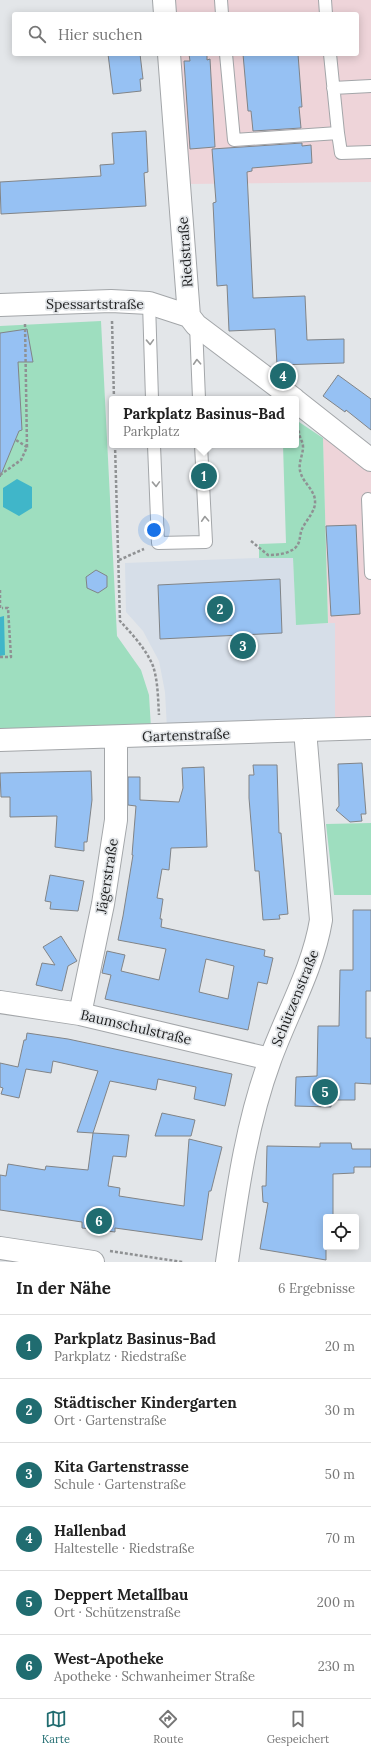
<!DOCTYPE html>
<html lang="de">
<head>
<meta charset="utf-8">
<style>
  :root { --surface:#fff; --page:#f2f2f2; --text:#222; --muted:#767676; --line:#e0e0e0; --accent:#206c70 }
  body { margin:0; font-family:Lora,serif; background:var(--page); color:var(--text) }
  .controls { position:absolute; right:12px; bottom:12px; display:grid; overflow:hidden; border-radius:4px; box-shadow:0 2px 10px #0003 }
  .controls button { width:36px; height:36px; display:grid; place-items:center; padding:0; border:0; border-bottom:1px solid var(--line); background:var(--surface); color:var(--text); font:20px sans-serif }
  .you { position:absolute; left:154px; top:530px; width:14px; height:14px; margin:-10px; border:3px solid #fff; border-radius:50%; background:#1a73e8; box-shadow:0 0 0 6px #1a73e833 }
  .badge { display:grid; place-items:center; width:26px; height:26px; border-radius:50%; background:var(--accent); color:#fff; font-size:13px; font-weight:700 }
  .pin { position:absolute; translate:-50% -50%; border:2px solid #fff; box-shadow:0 1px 4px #0006 }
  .popup { position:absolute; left:109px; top:396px; width:190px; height:52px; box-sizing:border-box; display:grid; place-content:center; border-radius:4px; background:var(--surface); filter:drop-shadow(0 1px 3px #0005); font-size:13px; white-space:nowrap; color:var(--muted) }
  .popup b { font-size:15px; color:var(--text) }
  .popup::after { content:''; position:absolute; left:50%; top:100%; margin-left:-8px; border:8px solid transparent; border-top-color:var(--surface) }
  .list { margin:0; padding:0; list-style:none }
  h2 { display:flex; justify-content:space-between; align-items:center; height:52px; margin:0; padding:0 16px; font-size:17px }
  h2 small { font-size:13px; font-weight:400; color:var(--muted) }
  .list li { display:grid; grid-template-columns:26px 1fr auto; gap:12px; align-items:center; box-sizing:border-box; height:64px; padding:0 16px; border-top:1px solid var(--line) }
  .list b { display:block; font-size:15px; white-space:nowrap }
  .list p { margin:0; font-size:13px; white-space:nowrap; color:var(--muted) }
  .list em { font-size:13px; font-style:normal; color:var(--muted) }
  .icon { flex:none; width:22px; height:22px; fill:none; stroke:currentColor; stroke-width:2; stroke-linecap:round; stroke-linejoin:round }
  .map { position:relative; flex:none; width:371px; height:1262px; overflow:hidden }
  .search { position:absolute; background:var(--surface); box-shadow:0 2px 10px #0003; left:12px; right:12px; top:12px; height:44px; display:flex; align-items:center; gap:10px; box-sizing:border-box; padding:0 14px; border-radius:4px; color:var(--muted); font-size:15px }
  .sheet { height:436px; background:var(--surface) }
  nav { display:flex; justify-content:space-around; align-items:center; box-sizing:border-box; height:56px; border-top:1px solid var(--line); background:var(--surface); font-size:11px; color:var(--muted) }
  nav a { display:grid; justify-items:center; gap:2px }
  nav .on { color:var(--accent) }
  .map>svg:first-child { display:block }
  .commercial { fill:#eed4d9 }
  .built { fill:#d6dee8 }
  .green { fill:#9edebf }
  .water { fill:#40b6c9 }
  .building { fill:#96c1f3; stroke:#818487; fill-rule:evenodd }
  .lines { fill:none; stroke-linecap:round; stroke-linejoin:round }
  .service-casing { stroke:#a3a6a9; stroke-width:14 }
  .minor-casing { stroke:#a3a6a9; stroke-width:24 }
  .secondary-casing { stroke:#a3a6a9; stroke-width:24 }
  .path { stroke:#8f9193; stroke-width:2.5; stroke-dasharray:3 2; stroke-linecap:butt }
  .service { stroke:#fff; stroke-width:12 }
  .minor { stroke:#fff; stroke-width:22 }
  .secondary { stroke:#fff; stroke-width:22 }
  .oneway { stroke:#9a9b9b }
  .labels { text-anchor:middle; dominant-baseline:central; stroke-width:3.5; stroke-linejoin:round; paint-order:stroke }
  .street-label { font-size:14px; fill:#1f2021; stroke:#e3e6e9 }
</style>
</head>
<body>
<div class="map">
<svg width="371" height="1262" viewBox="0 0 371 1262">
  <rect width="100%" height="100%" fill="#e3e6e9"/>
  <!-- commercial -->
  <path class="commercial" d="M172 0H371V182L188 184 177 54H357V14H173Z
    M323 438 369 468 371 466V723L335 724V623H328Z"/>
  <!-- built -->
  <path class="built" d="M259 558H293L296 624 335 623V724L167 729 165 692 159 661 143 631 126 612 125 563Z"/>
  <!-- green -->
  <path class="green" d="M101 321 117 636 141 670 149 695 151 728 0 731V326Z
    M296 420 323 438 328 623 296 625 293 558H259V544L286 543 283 445H296Z
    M371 823V895H334L326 824Z"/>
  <!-- water -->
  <path class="water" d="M17 479 32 487V508L19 516 3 507V488Z
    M4 616 5 655 0 656V617Z"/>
  <!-- building -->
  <path class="building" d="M108 54H140L143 79H140L141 91 113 94Z
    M189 54H207V60L210 59 215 147 190 149 184 61H190Z
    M243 54H298L302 107H299L301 128 253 131 251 111H248Z
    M146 131 148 172 144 173 146 206 1 214 0 182 101 176 100 165 114 164 112 133Z
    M302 143V146L311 145 312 163 252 168V171L247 172 253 298 305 296 307 340 344 339V363L277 365 275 329 229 331 227 285 217 286 213 203 216 202 212 149Z
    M27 329 33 362H18L22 430 19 431 0 477V333Z
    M338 375 371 399V430L346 410 345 412 323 396Z
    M356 525 360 614 331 616 326 526Z
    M96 570 107 576V587L98 593 87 588 86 577Z
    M280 579 282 633 160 639 158 585Z
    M362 763 366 814H361L362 821 350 822 336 810 339 806 338 764Z
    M253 765H277L279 833H281L288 914 279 915 280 919 263 920 259 871H255L249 798V775H254Z
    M204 767 207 847 171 848 169 870 162 869 157 898 163 899 160 919H162L161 927 265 950 264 956 273 958 267 984 258 982 248 1030 105 999 111 975 102 973 107 951 125 955 121 971 159 980 166 949 118 940 123 916 133 855H132L136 806 128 805V777H140V800L179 802 183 788 182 768ZM206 959 234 966 228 999 199 992Z
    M91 771 92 800 87 842H84V851L55 847 57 816 10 817V797H1L0 773Z
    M50 875 84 881 78 911 50 909 51 902 45 901Z
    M353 910H371V991H366V1038H371V1084L355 1083V1100H331V1107L295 1106 296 1077 317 1076 318 1026H339L340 970H353Z
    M61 936 77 961 68 966 62 991 36 985 42 963 55 965 43 947Z
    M27 1033 68 1039 232 1074 225 1106 194 1099 196 1087 158 1079 156 1090 110 1081 93 1133 77 1132 98 1071 53 1061 51 1073 26 1069 19 1098 1 1094 3 1088 0 1087V1063L18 1067 24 1040H26Z
    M162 1113 195 1120 191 1136H155Z
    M93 1133 129 1135 126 1157 113 1156 108 1186 120 1188 119 1196 184 1206 189 1139 222 1147 211 1191H209L202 1240 115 1228V1232L82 1228V1222L0 1210V1175L6 1176 8 1164 45 1170 46 1166 88 1170Z
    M320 1143H351L352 1149H371V1167H354V1173L333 1174V1217H326V1260L260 1249 268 1203 263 1202 262 1186H266L267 1146 320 1147Z"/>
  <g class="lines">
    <defs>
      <path id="service" d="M221 0 222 14
        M325 0 326 14
        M226 54 234 140 338 133 330 54
        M333 88 371 86
        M338 133 341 153 371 152
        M149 303 152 399
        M196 325 199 399
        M154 445 158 543 206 542 201 445
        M368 499 371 573"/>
      <path id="minor" d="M164 0 165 14
        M169 54 189 316 196 325 294 399
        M0 305 111 301 149 303 189 316
        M296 401 371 460
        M0 740 371 728
        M0 1002 80 1014 270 1059
        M80 1014 103 904 116 820V737
        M227 1262C237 1194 246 1125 270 1060 287 1013 313 969 321 920L305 730"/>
      <path id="secondary" d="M0 1248 93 1262"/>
    </defs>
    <!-- service casing -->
    <use href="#service" class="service-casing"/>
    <!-- minor casing -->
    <use href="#minor" class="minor-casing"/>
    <!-- secondary casing -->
    <use href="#secondary" class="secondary-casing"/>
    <!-- path -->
    <path class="path" d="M112 321 114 399
      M25 324 27 447
      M115 445 120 621C132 634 146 649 153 666 158 681 158 699 159 715
      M0 475 21 460 27 447 16 440
      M251 541 268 555C277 555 288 554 295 548 301 543 299 536 302 529 306 520 316 511 315 501 315 491 304 483 301 474 297 464 303 456 303 447 303 440 298 437 299 429
      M119 560 144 549
      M0 590V608
      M0 657H11L8 608H2
      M110 1251 183 1262"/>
    <!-- service -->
    <use href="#service" class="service"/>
    <!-- minor -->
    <use href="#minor" class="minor"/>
    <!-- secondary -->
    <use href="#secondary" class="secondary"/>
  </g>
  <!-- one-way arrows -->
  <defs><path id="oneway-chevron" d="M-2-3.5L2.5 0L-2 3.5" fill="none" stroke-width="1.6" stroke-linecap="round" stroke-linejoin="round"/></defs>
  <g class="oneway">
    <use href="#oneway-chevron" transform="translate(150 342) rotate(88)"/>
    <use href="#oneway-chevron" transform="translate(197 362) rotate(-93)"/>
    <use href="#oneway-chevron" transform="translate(156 484) rotate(88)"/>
    <use href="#oneway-chevron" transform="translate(205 519) rotate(-93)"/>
  </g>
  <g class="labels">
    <!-- street labels -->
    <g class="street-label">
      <text transform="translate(185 252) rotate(-94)">Riedstraße</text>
      <text x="95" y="304">Spessartstraße</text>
      <text transform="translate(186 735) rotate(-2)">Gartenstraße</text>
      <text transform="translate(107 876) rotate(-81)">Jägerstraße</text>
      <text transform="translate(295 998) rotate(-68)">Schützenstraße</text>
      <text transform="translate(136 1027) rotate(13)">Baumschulstraße</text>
    </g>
  </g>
</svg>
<div class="controls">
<button><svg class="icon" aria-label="locate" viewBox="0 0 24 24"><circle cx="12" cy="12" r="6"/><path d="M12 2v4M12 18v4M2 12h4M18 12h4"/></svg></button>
</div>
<div class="you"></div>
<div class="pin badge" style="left:204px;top:476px">1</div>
<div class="popup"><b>Parkplatz Basinus-Bad</b>Parkplatz</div>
<div class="pin badge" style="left:220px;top:609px">2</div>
<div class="pin badge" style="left:243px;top:646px">3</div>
<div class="pin badge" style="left:283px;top:376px">4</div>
<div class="pin badge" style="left:325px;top:1092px">5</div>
<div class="pin badge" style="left:99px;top:1221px">6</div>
<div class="search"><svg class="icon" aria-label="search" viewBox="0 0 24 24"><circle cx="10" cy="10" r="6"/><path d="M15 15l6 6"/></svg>Hier suchen</div>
</div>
<section class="sheet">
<h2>In der Nähe<small>6 Ergebnisse</small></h2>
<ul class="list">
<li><span class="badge">1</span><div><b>Parkplatz Basinus-Bad</b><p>Parkplatz · Riedstraße</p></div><em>20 m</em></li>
<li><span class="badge">2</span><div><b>Städtischer Kindergarten</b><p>Ort · Gartenstraße</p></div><em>30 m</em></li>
<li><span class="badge">3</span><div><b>Kita Gartenstrasse</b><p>Schule · Gartenstraße</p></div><em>50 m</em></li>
<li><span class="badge">4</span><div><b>Hallenbad</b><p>Haltestelle · Riedstraße</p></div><em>70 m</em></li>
<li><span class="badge">5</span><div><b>Deppert Metallbau</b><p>Ort · Schützenstraße</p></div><em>200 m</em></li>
<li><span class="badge">6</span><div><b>West-Apotheke</b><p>Apotheke · Schwanheimer Straße</p></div><em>230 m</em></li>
</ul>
</section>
<nav>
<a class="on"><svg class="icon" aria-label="map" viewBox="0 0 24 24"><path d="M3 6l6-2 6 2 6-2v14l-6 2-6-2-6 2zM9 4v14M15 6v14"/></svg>Karte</a>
<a><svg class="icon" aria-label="directions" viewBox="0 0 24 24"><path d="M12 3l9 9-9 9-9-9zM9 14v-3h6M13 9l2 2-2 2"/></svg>Route</a>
<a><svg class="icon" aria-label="saved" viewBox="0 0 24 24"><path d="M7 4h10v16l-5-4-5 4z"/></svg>Gespeichert</a>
</nav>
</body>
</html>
